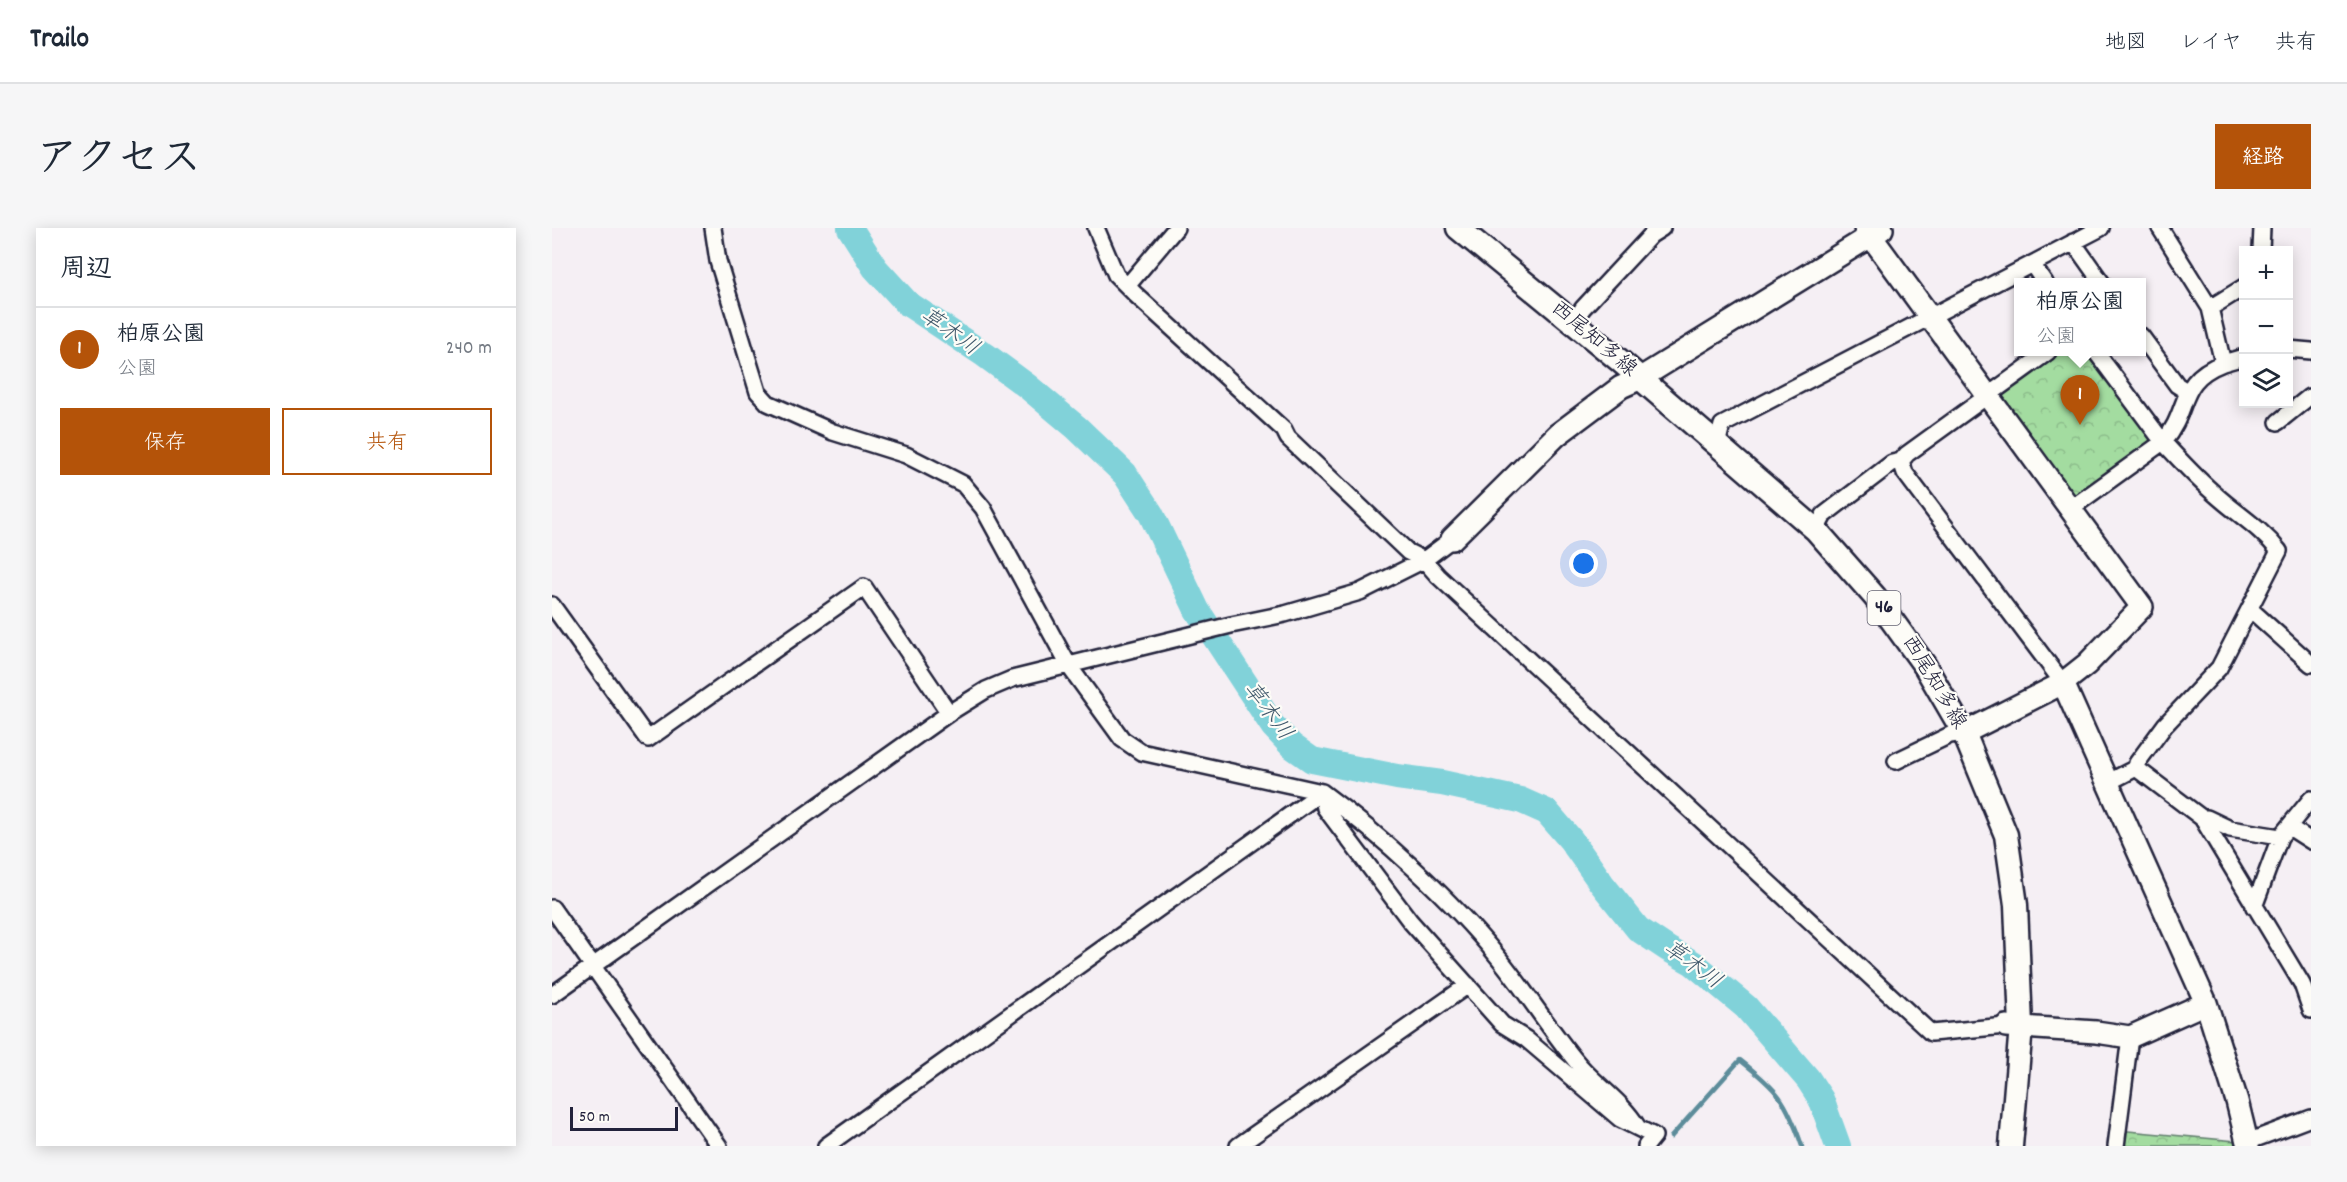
<!DOCTYPE html>
<html lang="ja">
<head>
<meta charset="utf-8">
<style>
  :root { --surface:#fff; --page:#f6f6f7; --text:#1f2937; --muted:#747a83; --line:#e0e1e3; --accent:#b45309 }
  body { margin:0; font-family:Dekko,"Klee One",sans-serif; background:var(--page); color:var(--text) }
  .controls { position:absolute; right:18px; top:18px; display:grid; overflow:hidden; border-radius:0px; box-shadow:0 3px 15px #0003 }
  .controls button { width:54px; height:54px; display:grid; place-items:center; padding:0; border:0; border-bottom:2px solid var(--line); background:var(--surface); color:var(--text); font:30px sans-serif }
  .scale { position:absolute; left:18px; bottom:15px; width:108px; box-sizing:border-box; padding-left:6px; border:3px solid #22223b; border-top:0; font-size:16px; line-height:21px; white-space:nowrap; color:#22223b; -webkit-text-stroke:4px #fdfcf7; paint-order:stroke }
  .you { position:absolute; left:1032px; top:336px; width:21px; height:21px; margin:-15px; border:4px solid #fff; border-radius:50%; background:#1a73e8; box-shadow:0 0 0 9px #1a73e833 }
  .badge { display:grid; place-items:center; width:39px; height:39px; border-radius:50%; background:var(--accent); color:#fff; font-size:20px; font-weight:700 }
  .pin { position:absolute; translate:-50% -50px; filter:drop-shadow(0 2px 3px #0008) }
  .pin::after { content:''; position:absolute; top:32px; width:21px; height:18px; background:inherit; clip-path:polygon(0 0,100% 0,50% 100%) }
  .popup { position:absolute; left:1462px; top:50px; width:132px; height:78px; box-sizing:border-box; display:grid; place-content:center; border-radius:0px; background:var(--surface); filter:drop-shadow(0 2px 4px #0005); font-size:20px; white-space:nowrap; color:var(--muted) }
  .popup b { font-size:22px; color:var(--text) }
  .popup::after { content:''; position:absolute; left:50%; top:100%; margin-left:-12px; border:12px solid transparent; border-top-color:var(--surface) }
  .list { margin:0; padding:0; list-style:none }
  h2 { display:flex; justify-content:space-between; align-items:center; height:78px; margin:0; padding:0 24px; font-size:26px }
  h2 small { font-size:20px; font-weight:400; color:var(--muted) }
  .list li { display:grid; grid-template-columns:39px 1fr auto; gap:18px; align-items:center; box-sizing:border-box; height:84px; padding:0 24px; border-top:2px solid var(--line) }
  .list b { display:block; font-size:22px; white-space:nowrap }
  .list p { margin:0; font-size:20px; white-space:nowrap; color:var(--muted) }
  .list em { font-size:20px; font-style:normal; color:var(--muted) }
  .actions { display:flex; gap:12px; padding:18px 24px }
  .actions a { flex:1; padding:14px 0; border:2px solid var(--accent); border-radius:0px; text-align:center; font-size:21px; color:var(--accent) }
  .actions .main { background:var(--accent); color:#fff }
  .icon { flex:none; width:33px; height:33px; fill:none; stroke:currentColor; stroke-width:2; stroke-linecap:round; stroke-linejoin:round }
  .map { position:relative; flex:none; width:1759px; height:918px; overflow:hidden; border-radius:0px }
  header { display:flex; align-items:center; gap:36px; box-sizing:border-box; height:84px; padding:0 30px; background:var(--surface); border-bottom:2px solid var(--line) }
  header strong { font-size:28px }
  nav { display:flex; gap:33px; margin-inline-start:auto; font-size:21px }
  .intro { display:flex; align-items:center; justify-content:space-between; box-sizing:border-box; height:144px; padding:0 36px }
  h1 { margin:0; font-size:42px }
  .button { padding:15px 27px; border-radius:0px; background:var(--accent); color:#fff; font-size:21px; font-weight:700 }
  main { display:flex; gap:36px; padding:0 36px }
  aside { flex:1; background:var(--surface); border-radius:0px; box-shadow:0 3px 15px #0003 }
  .map>svg:first-child { display:block }
  .park { fill:url(#park-crowns); stroke:#627f6e; stroke-width:1.5 }
  .lines { fill:none; stroke-linecap:round; stroke-linejoin:round }
  .stream { stroke:#5b8c9a; stroke-width:4.5 }
  .river { stroke:#81d2d9; stroke-width:26 }
  .street-casing { stroke:#22223b; stroke-width:20 }
  .secondary-casing { stroke:#22223b; stroke-width:26 }
  .primary-casing { stroke:#22223b; stroke-width:27 }
  .street { stroke:#fdfcf7; stroke-width:15 }
  .secondary { stroke:#fdfcf7; stroke-width:21 }
  .primary { stroke:#fdfcf7; stroke-width:22 }
  .labels { text-anchor:middle; dominant-baseline:central; stroke-width:4.5; stroke-linejoin:round; paint-order:stroke }
  .shield { fill:#fdfcf7; stroke:#646373; stroke-width:1.5 }
  .shield-label { font-size:20px; font-weight:bold; fill:#22223b }
  .street-label { font-size:21px; fill:#22223b; stroke:#fdfcf7 }
  .water-label { font-size:22px; font-style:italic; fill:#3e576a; stroke:#fdfcf7 }
</style>
</head>
<body>
<header>
<strong>Trailo</strong>
<nav><a>地図</a><a>レイヤ</a><a>共有</a></nav>
</header>
<div class="intro"><h1>アクセス</h1><a class="button">経路</a></div>
<main>
<aside>
<h2>周辺<small></small></h2>
<ul class="list">
<li><span class="badge">1</span><div><b>柏原公園</b><p>公園</p></div><em>240 m</em></li>
</ul>
<div class="actions"><a class="main">保存</a><a>共有</a></div>
</aside>
<div class="map">
<svg width="1759" height="918" viewBox="0 0 1759 918">
  <defs>
    <pattern id="park-crowns" width="20" height="18" patternUnits="userSpaceOnUse" patternTransform="scale(1.5)"><rect width="20" height="18" fill="#a3dca0"/><path d="M2 6a3 3 0 1 1 6 0M12 15a3 3 0 1 1 6 0" fill="none" stroke="#8cbc8b"/></pattern>
  </defs>
  <rect width="100%" height="100%" fill="#f5eff4"/>
  <filter id="ink" filterUnits="userSpaceOnUse"><feTurbulence type="fractalNoise" baseFrequency=".0167" numOctaves="2"/><feDisplacementMap in="SourceGraphic" scale="12" xChannelSelector="R" yChannelSelector="G"/><feConvolveMatrix kernelMatrix="1 2 1 2 8 2 1 2 1" color-interpolation-filters="sRGB"/></filter>
  <g filter="url(#ink)">
    <!-- park -->
    <path class="park" d="M1499 124H1543L1604 214 1523 273 1449 180 1452 162Z
      M1565 902 1695 914 1696 918H1564Z"/>
    <g class="lines">
      <!-- stream -->
      <path class="stream" d="M1119 909 1188 832C1226 862 1234 871 1250 918"/>
      <!-- river -->
      <path class="river" d="M298 0 323 40 355 75 433 127 475 158 525 200 573 246 599 286 645 382 721 498 740 518 760 532 845 549 890 555 968 572 995 584 1019 612 1050 656 1086 701 1116 721 1141 735 1194 779 1256 851 1269 871 1286 918"/>
      <defs>
        <path id="street" d="M161 0 166 33 206 164 216 175 281 204 354 227 411 256 431 280 517 438 570 511 589 524 770 564C830 608 899 671 946 729 973 762 996 799 1023 832 1042 856 1069 872 1085 898
          M544 0 564 47 584 67 732 202 736 210 856 324 872 332 886 348 1379 805 1454 798
          M1521 14 1550 55
          M1709 22 1710 0
          M1480 36 1493 55
          M576 57 624 0
          M1658 80 1692 59
          M1021 94 1031 80 1099 7 1110 0
          M1589 108 1625 157 1636 164
          M1736 121 1759 123
          M1671 135 1692 129
          M1726 194 1757 169
          M1165 217 1170 197 1549 0
          M1349 233 1353 245 1511 455
          M1518 281 1611 214 1544 124
          M1264 302 1272 287 1340 235 1349 233 1355 226 1496 124
          M0 377 96 511 312 359 397 485
          M1698 381 1759 436
          M1344 533 1398 507 1412 505
          M1584 540 1650 590 1750 756 1759 782
          M1555 555 1584 540 1585 535 1613 497 1667 440 1727 323C1709 300 1685 286 1664 267 1645 251 1628 232 1611 214 1639 182 1624 153 1671 135L1658 80 1608 0
          M770 564 773 580 858 693 950 796 974 811 1068 891 1102 908 1094 918
          M1650 590H1655L1678 601 1728 609
          M1737 599 1759 613
          M1702 679 1728 609 1759 571
          M0 680 167 918
          M0 767 397 485 434 462 460 451 679 397 733 386 808 364 872 332 900 311
          M1695 914 1759 890
          M274 918 770 564
          M686 918 916 757
          M1564 918 1578 809"/>
        <path id="secondary" d="M1313 0 1590 379 1535 436 1511 455 1412 505
          M900 311 1005 207 1069 159 1087 151 1330 1
          M1511 455 1654 775 1685 873 1696 918
          M1454 798 1544 804 1578 809 1654 775"/>
        <path id="primary" d="M906 0 1067 132 1264 302 1323 369 1373 438 1412 505 1454 607 1464 677 1469 798 1459 918"/>
      </defs>
      <!-- street casing -->
      <use href="#street" class="street-casing"/>
      <!-- secondary casing -->
      <use href="#secondary" class="secondary-casing"/>
      <!-- primary casing -->
      <use href="#primary" class="primary-casing"/>
      <!-- street -->
      <use href="#street" class="street"/>
      <!-- secondary -->
      <use href="#secondary" class="secondary"/>
      <!-- primary -->
      <use href="#primary" class="primary"/>
    </g>
  </g>
  <g class="labels">
    <!-- shield labels -->
    <rect class="shield" x="1315.5" y="363" width="33" height="34" rx="4.5"/>
    <g class="shield-label">
      <text x="1332" y="380">46</text>
    </g>
    <!-- street labels -->
    <g class="street-label">
      <text transform="translate(1041 112) rotate(40)">西尾知多線</text>
      <text transform="translate(1381 455) rotate(59)">西尾知多線</text>
    </g>
    <!-- water labels -->
    <g class="water-label">
      <text transform="translate(397 105) rotate(35)">草木川</text>
      <text transform="translate(715 484) rotate(53)">草木川</text>
      <text transform="translate(1140 738) rotate(36)">草木川</text>
    </g>
  </g>
</svg>
<div class="controls">
<button>+</button>
<button>−</button>
<button><svg class="icon" aria-label="layers" viewBox="0 0 24 24"><path d="M12 4l9 5-9 5-9-5zM3 14l9 5 9-5"/></svg></button>
</div>
<div class="scale">50 m</div>
<div class="you"></div>
<div class="pin badge" style="left:1528px;top:197px">1</div>
<div class="popup"><b>柏原公園</b>公園</div>
</div>
</main>
</body>
</html>
